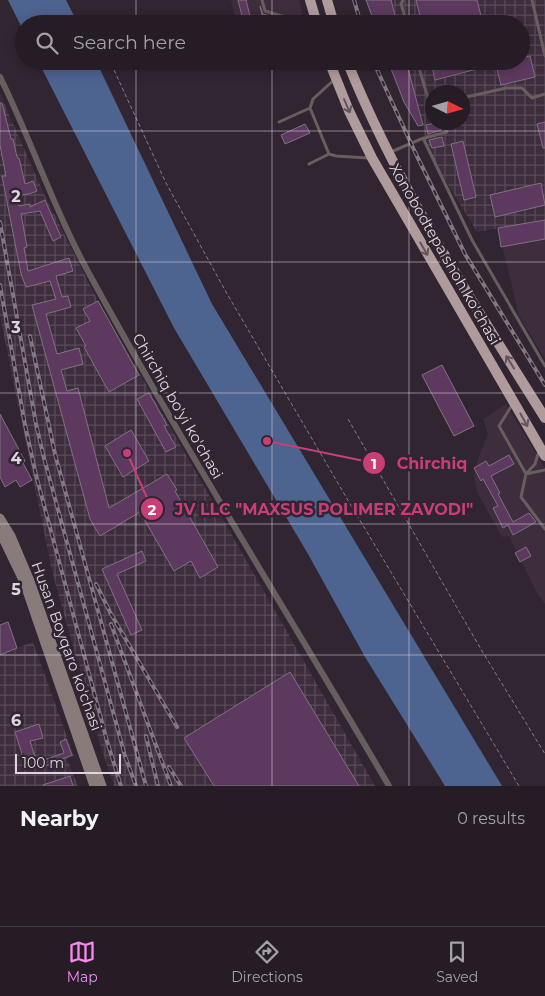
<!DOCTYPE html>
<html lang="en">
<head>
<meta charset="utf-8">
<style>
  :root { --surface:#251c25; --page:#312932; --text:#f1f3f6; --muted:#a3a1a7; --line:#423a42; --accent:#f788ec }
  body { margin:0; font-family:Montserrat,sans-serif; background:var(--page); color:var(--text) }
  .compass { position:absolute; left:425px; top:85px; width:45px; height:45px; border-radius:50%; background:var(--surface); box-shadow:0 2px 12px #0003; rotate:95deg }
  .scale { position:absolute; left:15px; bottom:12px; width:106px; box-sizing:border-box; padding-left:5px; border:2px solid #ded6de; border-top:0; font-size:14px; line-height:18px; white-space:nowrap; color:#ded6de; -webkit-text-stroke:4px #312531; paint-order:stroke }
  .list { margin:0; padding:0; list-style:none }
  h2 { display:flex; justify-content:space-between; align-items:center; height:65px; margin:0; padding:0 20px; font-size:21px }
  h2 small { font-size:16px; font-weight:400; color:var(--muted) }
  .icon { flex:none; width:28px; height:28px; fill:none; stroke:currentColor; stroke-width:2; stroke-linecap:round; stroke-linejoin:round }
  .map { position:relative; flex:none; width:545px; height:786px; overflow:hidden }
  .search { position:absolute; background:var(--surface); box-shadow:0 2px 12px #0003; left:15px; right:15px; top:15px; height:55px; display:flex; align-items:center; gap:12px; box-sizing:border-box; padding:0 18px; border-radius:28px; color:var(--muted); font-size:19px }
  .sheet { height:140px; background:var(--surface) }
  nav { display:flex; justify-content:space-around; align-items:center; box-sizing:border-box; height:70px; border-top:1px solid var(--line); background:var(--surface); font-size:14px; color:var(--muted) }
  nav a { display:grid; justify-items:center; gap:2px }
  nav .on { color:var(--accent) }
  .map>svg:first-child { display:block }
  .built { fill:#3e2d3d }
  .industrial { fill:url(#industrial-grid); fill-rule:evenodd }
  .water { fill:#4d6390 }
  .building { fill:#5d395f; stroke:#7f7280 }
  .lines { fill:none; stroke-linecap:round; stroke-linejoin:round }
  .path { stroke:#867c86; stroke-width:1; stroke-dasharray:4 2.5; stroke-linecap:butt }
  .service { stroke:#675e5e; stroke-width:3 }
  .minor { stroke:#675e5e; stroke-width:6 }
  .secondary { stroke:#8a7b7b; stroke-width:9 }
  .trunk { stroke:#b09b9c; stroke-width:10 }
  .rail-casing { stroke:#827882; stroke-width:4 }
  .rail { stroke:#312531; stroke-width:2; stroke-dasharray:5.5; stroke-linecap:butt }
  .oneway { stroke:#64545c }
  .grid { fill:none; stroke:#ded6de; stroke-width:1; stroke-opacity:0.55 }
  .labels { text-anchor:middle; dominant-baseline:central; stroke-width:5; stroke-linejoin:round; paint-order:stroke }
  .street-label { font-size:15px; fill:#ded6de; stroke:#312531 }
  .grid-label { font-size:16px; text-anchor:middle; font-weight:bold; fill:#ded6de; stroke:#312531; stroke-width:5; stroke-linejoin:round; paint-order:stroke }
  .leader { fill:none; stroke:#c83e75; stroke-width:2 }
  .callout-dot { fill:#c83e75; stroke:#312531; stroke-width:2 }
  .mark-label { font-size:15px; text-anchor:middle; font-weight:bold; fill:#fff }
  .callout-label { font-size:16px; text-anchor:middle; font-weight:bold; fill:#c83e75; stroke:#312531; stroke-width:5; stroke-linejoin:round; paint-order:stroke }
</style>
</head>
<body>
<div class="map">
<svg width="545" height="786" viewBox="0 0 545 786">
  <defs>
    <pattern id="industrial-grid" width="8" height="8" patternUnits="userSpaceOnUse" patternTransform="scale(1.25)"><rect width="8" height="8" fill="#3e2d3d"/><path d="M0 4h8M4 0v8" fill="none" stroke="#594b59"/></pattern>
  </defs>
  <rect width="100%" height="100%" fill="#312531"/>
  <!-- built -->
  <path class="built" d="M231 0H299L305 24H237Z
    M545 220V359L519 316 498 228Z
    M506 404 545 468V604L537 593 509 536 502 537 477 492 474 478 477 462 488 434 483 419Z"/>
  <!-- industrial -->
  <path class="industrial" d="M391 0H545V220L477 232 427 150 423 125 406 61H521V24H397ZM432 92H462V122H432Z
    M0 94 45 196 96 297 375 786H114L100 744 52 571 0 316Z
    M8 622 17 648 33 642 74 756 67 759 78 786H0V625Z"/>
  <!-- water -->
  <path class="water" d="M8 0H66L78 24H24V32Z
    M38 61H96L212 304 502 786H445L365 657 308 554 174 328Z"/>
  <!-- building -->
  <path class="building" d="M238 0H246L252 24H244Z
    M366 0H391L397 24H375Z
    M416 0H477L483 24H422Z
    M260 6 263 14 274 17 275 22 272 24H264Z
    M530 56 535 77 501 85 497 69 514 65V61H521V58Z
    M388 61H406L423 125 418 126 404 102Z
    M431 61H500V63L435 80Z
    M0 103H2L11 139H13L17 157 19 158 25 184 33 181 37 191 29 194 18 195 19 206 30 204V207L45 200 61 237 53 241 40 211 21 214 27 247 24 248 28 271 69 258 73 271 56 276 62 297 68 296 71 307 46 314 57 354 79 348 83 364 61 370 67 391 78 388 109 508 167 474 177 490 175 491 218 567 200 578 191 561 174 571 140 512 100 536 90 519 32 305 56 299 50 281 26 287 21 274 2 176H6L0 145Z
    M440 122 441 130 428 134 426 125Z
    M545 122V148H543L537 124Z
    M305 124 310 133 285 144 281 135Z
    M442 137 444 146 432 148 429 140Z
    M463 141 476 197 464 200 451 144Z
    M541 183 545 205 495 217 490 195Z
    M545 220V239L501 247 498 228Z
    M98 301 139 375 109 392 84 347 86 346 76 328 90 321 83 309Z
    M442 365 474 426 454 436 422 375Z
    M149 393 167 425 164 426 176 447 166 452 137 399Z
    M0 414 25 461 23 463 32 480 20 487 16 480 5 487 0 477Z
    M131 430 149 461 123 477 105 446Z
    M509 455 514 464 491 476 500 493 498 494 513 522 529 513 536 522 513 535 508 525 503 528 493 508 498 506 483 479 481 481 474 468 486 461 489 466Z
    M526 547 531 556 520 562 515 553Z
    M142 551 146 561 117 574 142 630 131 635 102 569Z
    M8 622 17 648 0 655V625Z
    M290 672 359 786H214L184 738Z
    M39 724 43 738 30 741 35 757 24 760 15 732Z
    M66 739 72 755 46 766 44 760 64 753 60 742Z
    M70 776 73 786H43V785Z"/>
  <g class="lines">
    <!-- path -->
    <path class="path" d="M114 70 166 183 226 292 349 502 519 786
      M348 419 482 651 545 754"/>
    <!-- service -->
    <path class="service" d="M262 0 265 11 309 24
      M403 0 401 4 407 24
      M532 0 545 56
      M417 61 430 105H432
      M335 79 313 99 310 108 329 154 336 156 368 158
      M462 98 506 88H522L532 98 545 94
      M279 122 310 108
      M423 138 472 240 545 366
      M391 152 421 139 447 132 444 122
      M309 164 329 154
      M512 405 499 426 526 474
      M539 451 535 464 526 474 521 497 545 529
      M526 474 545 470"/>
    <!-- minor -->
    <path class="minor" d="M0 77C31 139 52 205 85 266 181 443 288 613 389 786"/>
    <!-- secondary -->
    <path class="secondary" d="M0 518 11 536 30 581 102 786
      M0 532 24 582 94 786"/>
    <!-- trunk -->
    <path class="trunk" d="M310 0 317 24
      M327 0 334 24
      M329 61 349 111 372 158 545 456
      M347 61C398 188 473 303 545 418"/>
    <defs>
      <path id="rail" d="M354 0 361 24
        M373 61 415 152 465 254 545 385
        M0 222 36 424 44 458 125 756 136 786
        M0 285 25 425 36 475 107 741 121 786
        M30 336 55 454 146 786
        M96 584 111 614 177 727
        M111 624 171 786
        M146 736 158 786
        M169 767 181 786"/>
    </defs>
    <!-- rail casing -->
    <use href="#rail" class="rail-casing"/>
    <!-- rail -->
    <use href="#rail" class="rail"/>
  </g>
  <!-- one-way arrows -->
  <defs><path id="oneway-shaft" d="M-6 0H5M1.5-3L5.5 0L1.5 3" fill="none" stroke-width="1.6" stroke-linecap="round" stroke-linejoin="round" transform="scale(1.25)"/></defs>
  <g class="oneway">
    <use href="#oneway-shaft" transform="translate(347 106) rotate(67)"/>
    <use href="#oneway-shaft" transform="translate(424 249) rotate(60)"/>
    <use href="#oneway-shaft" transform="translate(510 362) rotate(-122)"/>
    <use href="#oneway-shaft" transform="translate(524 420) rotate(61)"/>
  </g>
  <!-- grid -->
  <path class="grid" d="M136 0V24M272 0V24M409 0V24M136 61V786M272 61V786M409 61V786M0 131H545M0 262H545M0 393H545M0 524H545M0 655H545"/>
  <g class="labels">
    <!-- street labels -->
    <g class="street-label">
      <text transform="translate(445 254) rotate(60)">Xonobodtepa shoh ko'chasi</text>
      <text transform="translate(178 406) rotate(60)">Chirchiq bo'yi ko'chasi</text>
      <text transform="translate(67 646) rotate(70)">Husan Boyqaro ko'chasi</text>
    </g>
  </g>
  <g class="grid-label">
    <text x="16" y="202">2</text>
    <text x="16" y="333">3</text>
    <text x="16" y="464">4</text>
    <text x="16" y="595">5</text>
    <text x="16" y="726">6</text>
  </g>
  <!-- callouts -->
  <path class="leader" d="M267 441L374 463M127 453L152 509"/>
  <g class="callout-dot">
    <circle cx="267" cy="441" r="5"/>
    <circle cx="127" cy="453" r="5"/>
    <circle cx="374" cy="463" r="12"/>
    <circle cx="152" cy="509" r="12"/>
  </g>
  <g class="mark-label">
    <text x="374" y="469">1</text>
    <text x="152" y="515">2</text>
  </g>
  <g class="callout-label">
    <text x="432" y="469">Chirchiq</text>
    <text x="324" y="515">JV LLC "MAXSUS POLIMER ZAVODI"</text>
  </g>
</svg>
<svg class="compass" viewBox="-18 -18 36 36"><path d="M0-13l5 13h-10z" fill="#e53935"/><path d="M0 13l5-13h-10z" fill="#a3a1a7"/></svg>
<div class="scale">100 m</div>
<div class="search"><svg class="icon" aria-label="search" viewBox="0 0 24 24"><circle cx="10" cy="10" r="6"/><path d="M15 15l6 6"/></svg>Search here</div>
</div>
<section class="sheet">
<h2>Nearby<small>0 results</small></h2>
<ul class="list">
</ul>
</section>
<nav>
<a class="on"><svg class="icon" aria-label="map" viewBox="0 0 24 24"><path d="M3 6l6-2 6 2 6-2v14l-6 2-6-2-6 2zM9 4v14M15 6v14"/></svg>Map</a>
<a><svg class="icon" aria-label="directions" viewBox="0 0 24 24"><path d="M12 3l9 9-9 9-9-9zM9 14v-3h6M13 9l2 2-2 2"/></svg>Directions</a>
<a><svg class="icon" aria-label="saved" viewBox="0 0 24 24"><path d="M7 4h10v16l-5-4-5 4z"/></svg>Saved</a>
</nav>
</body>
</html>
